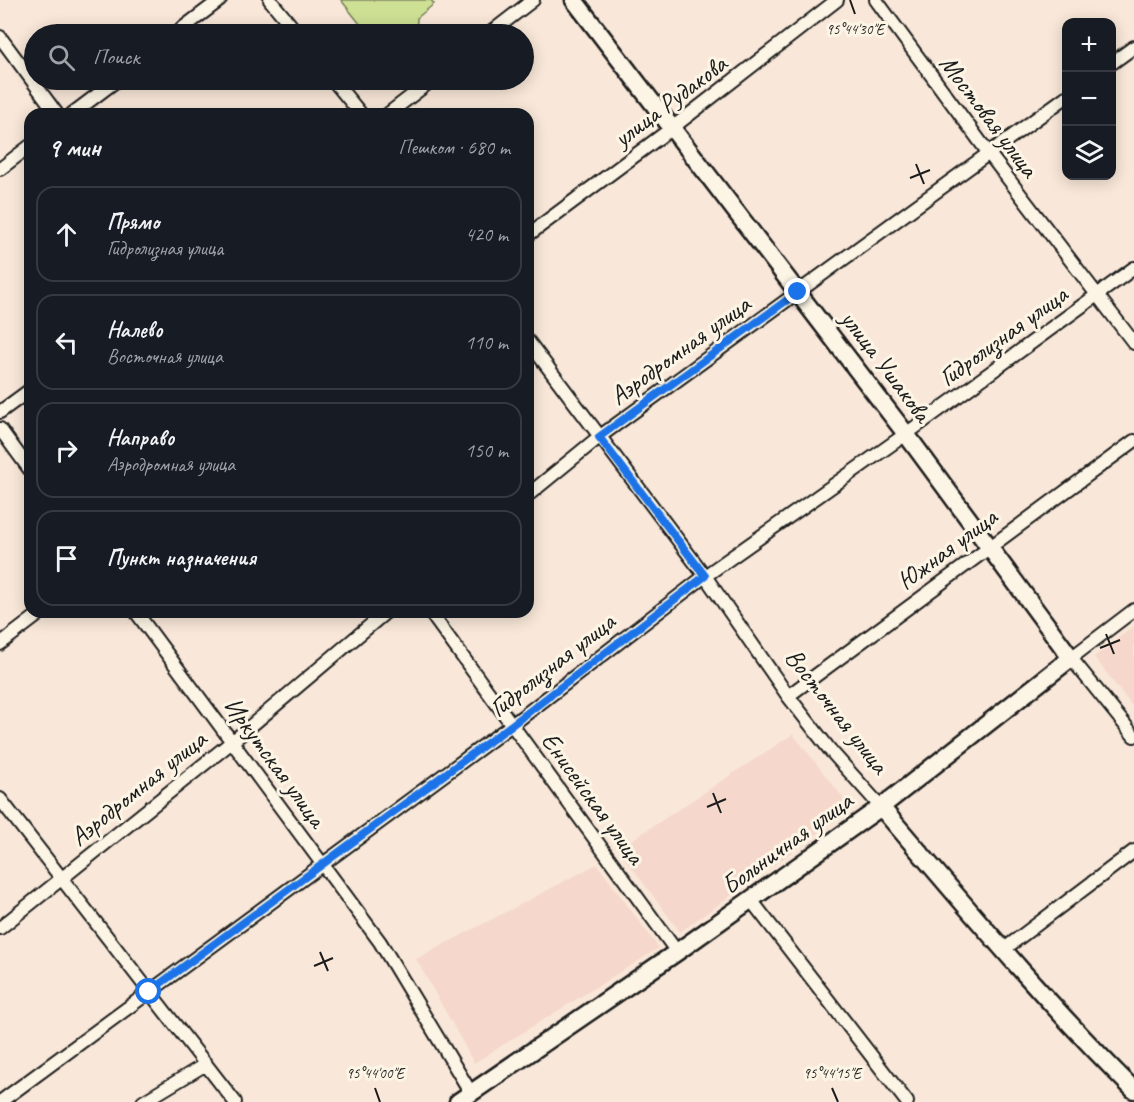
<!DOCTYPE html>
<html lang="ru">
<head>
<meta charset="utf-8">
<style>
  :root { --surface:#171b24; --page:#20242c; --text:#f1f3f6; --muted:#9ea1a6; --line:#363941 }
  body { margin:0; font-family:Caveat,sans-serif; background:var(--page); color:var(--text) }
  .controls { position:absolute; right:18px; top:18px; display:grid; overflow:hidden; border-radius:12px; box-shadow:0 3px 15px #0003 }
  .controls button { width:54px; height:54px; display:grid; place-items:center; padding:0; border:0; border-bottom:2px solid var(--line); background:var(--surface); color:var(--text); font:30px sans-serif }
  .stop { position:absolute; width:18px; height:18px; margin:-14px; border:4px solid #1a73e8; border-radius:50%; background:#fff }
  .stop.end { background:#1a73e8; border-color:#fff; box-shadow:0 2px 6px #0008 }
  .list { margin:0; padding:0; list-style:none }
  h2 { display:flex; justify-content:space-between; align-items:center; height:78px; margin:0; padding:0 24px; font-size:26px }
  h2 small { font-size:20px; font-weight:400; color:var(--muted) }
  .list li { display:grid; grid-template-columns:39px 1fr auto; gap:18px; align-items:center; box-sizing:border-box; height:96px; margin:0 12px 12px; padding:0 12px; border:2px solid var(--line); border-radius:18px }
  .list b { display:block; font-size:22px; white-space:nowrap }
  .list p { margin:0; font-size:20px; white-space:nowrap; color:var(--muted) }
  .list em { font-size:20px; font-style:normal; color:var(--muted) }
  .icon { flex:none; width:33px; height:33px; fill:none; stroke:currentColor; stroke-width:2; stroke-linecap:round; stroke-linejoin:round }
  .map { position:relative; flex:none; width:1134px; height:1102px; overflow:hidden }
  .search { position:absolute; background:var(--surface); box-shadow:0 3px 15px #0003; left:24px; top:24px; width:510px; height:66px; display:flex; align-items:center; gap:15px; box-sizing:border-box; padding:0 21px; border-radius:33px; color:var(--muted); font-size:22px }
  .panel { position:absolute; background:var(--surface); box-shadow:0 3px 15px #0003; left:24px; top:108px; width:510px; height:510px; border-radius:18px }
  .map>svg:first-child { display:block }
  .built { fill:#f5d8cb }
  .park { fill:#cee094; stroke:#757e58; stroke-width:1.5 }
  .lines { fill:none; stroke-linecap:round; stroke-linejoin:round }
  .street-casing { stroke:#1c1c1c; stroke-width:16 }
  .secondary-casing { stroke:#1c1c1c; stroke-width:21 }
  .street { stroke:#fcf5e5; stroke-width:12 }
  .secondary { stroke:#fcf5e5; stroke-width:16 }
  .route { stroke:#1a73e8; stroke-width:8 }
  .ticks { fill:none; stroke:#1c1c1c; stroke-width:2 }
  .labels { text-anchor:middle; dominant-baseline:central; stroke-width:6; stroke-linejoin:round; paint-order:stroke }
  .street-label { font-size:26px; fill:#1c1c1c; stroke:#fcf5e5 }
  .ticks-label { font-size:15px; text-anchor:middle; fill:#1c1c1c; stroke:#fcf5e5; stroke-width:6; stroke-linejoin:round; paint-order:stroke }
</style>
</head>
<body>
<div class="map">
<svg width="1134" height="1102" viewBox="0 0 1134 1102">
  <rect width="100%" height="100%" fill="#f9e8d9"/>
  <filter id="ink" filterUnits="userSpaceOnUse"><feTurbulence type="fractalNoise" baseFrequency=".0167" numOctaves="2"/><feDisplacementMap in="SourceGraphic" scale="12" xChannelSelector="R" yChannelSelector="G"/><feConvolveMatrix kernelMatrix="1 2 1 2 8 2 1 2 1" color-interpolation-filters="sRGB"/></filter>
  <g filter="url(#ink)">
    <!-- built -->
    <path class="built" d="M1134 626V709L1094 657Z
      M793 734 852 809 680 932 618 849Z
      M597 864 659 948 474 1063 416 959Z"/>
    <!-- park -->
    <path class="park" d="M341 0H431L434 4 417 18 416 34H368Z"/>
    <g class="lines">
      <defs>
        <path id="street" d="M270 0 298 34
          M876 0 990 155 1134 343
          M175 34 220 0
          M489 34 533 0
          M0 37 57 114
          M1112 63 1134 47
          M333 80 361 114
          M72 114 117 80
          M388 114 432 80
          M0 169 30 146
          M528 235 672 128 837 0
          M528 341 705 576 788 696 830 750 881 807
          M0 412 30 390
          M0 429 30 470
          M528 495 599 437 1066 97
          M1134 610 1071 658 1134 736
          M136 612 380 942 471 1093
          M430 612 677 952
          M0 644 42 612
          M788 696 1134 441
          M0 799 235 1102
          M751 900 907 1102
          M0 928 233 741 386 612
          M1003 950 1134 851
          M0 1102 513 724 705 576 906 434 1134 268
          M143 1102 206 1064"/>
        <path id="secondary" d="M881 807C963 903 1044 1001 1134 1090
          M458 1102 677 952 881 807 1071 658 906 434 574 0"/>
      </defs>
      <!-- street casing -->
      <use href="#street" class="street-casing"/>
      <!-- secondary casing -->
      <use href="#secondary" class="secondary-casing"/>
      <!-- street -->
      <use href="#street" class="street"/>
      <!-- secondary -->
      <use href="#secondary" class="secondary"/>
    </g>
  </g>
  <g class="lines" filter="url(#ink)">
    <!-- route -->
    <path class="route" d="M149 992 513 724 705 576 599 437 798 292"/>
  </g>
  <!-- ticks -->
  <path class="ticks" d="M850 0 855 14M916 164 924 184M910 178 930 170M1106 634 1114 654M1100 648 1120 640M713 793 721 813M707 807 726 799M320 952 328 971M314 966 333 958M375 1088 380 1102M832 1088 838 1102"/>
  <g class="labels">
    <!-- street labels -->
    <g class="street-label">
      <text transform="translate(670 101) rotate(-37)">улица Рудакова</text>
      <text transform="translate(989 116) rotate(53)">Мостовая улица</text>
      <text transform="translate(1003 336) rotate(-36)">Гидролизная улица</text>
      <text transform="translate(680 350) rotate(-36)">Аэродромная улица</text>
      <text transform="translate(886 366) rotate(53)">улица Ушакова</text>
      <text transform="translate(947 549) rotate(-37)">Южная улица</text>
      <text transform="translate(552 665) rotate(-38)">Гидролизная улица</text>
      <text transform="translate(837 711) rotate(52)">Восточная улица</text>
      <text transform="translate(275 762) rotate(54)">Иркутская улица</text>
      <text transform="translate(138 788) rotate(-39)">Аэродромная улица</text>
      <text transform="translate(593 798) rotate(54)">Енисейская улица</text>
      <text transform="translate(787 843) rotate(-36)">Больничная улица</text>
    </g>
  </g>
  <g class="ticks-label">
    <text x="855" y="34">95°44'30"E</text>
    <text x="375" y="1078">95°44'00"E</text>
    <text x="832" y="1078">95°44'15"E</text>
  </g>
</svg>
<div class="controls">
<button>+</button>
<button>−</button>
<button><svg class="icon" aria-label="layers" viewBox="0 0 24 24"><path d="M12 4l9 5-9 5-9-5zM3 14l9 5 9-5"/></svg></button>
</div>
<div class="stop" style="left:149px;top:992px"></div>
<div class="stop end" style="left:798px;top:292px"></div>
<div class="search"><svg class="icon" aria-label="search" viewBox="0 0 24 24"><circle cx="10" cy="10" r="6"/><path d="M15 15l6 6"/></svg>Поиск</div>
<section class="panel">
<h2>9 мин<small>Пешком · 680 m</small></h2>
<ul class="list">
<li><svg class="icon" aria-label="ahead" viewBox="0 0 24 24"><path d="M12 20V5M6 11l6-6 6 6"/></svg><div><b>Прямо</b><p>Гидролизная улица</p></div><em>420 m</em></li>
<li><svg class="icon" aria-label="left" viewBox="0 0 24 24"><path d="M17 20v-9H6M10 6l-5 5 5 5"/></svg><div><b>Налево</b><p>Восточная улица</p></div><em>110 m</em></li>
<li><svg class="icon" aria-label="right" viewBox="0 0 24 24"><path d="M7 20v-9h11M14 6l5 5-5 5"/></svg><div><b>Направо</b><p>Аэродромная улица</p></div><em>150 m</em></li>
<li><svg class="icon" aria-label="arrive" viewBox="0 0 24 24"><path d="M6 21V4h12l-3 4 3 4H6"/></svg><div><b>Пункт назначения</b></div></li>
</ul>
</section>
</div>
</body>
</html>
